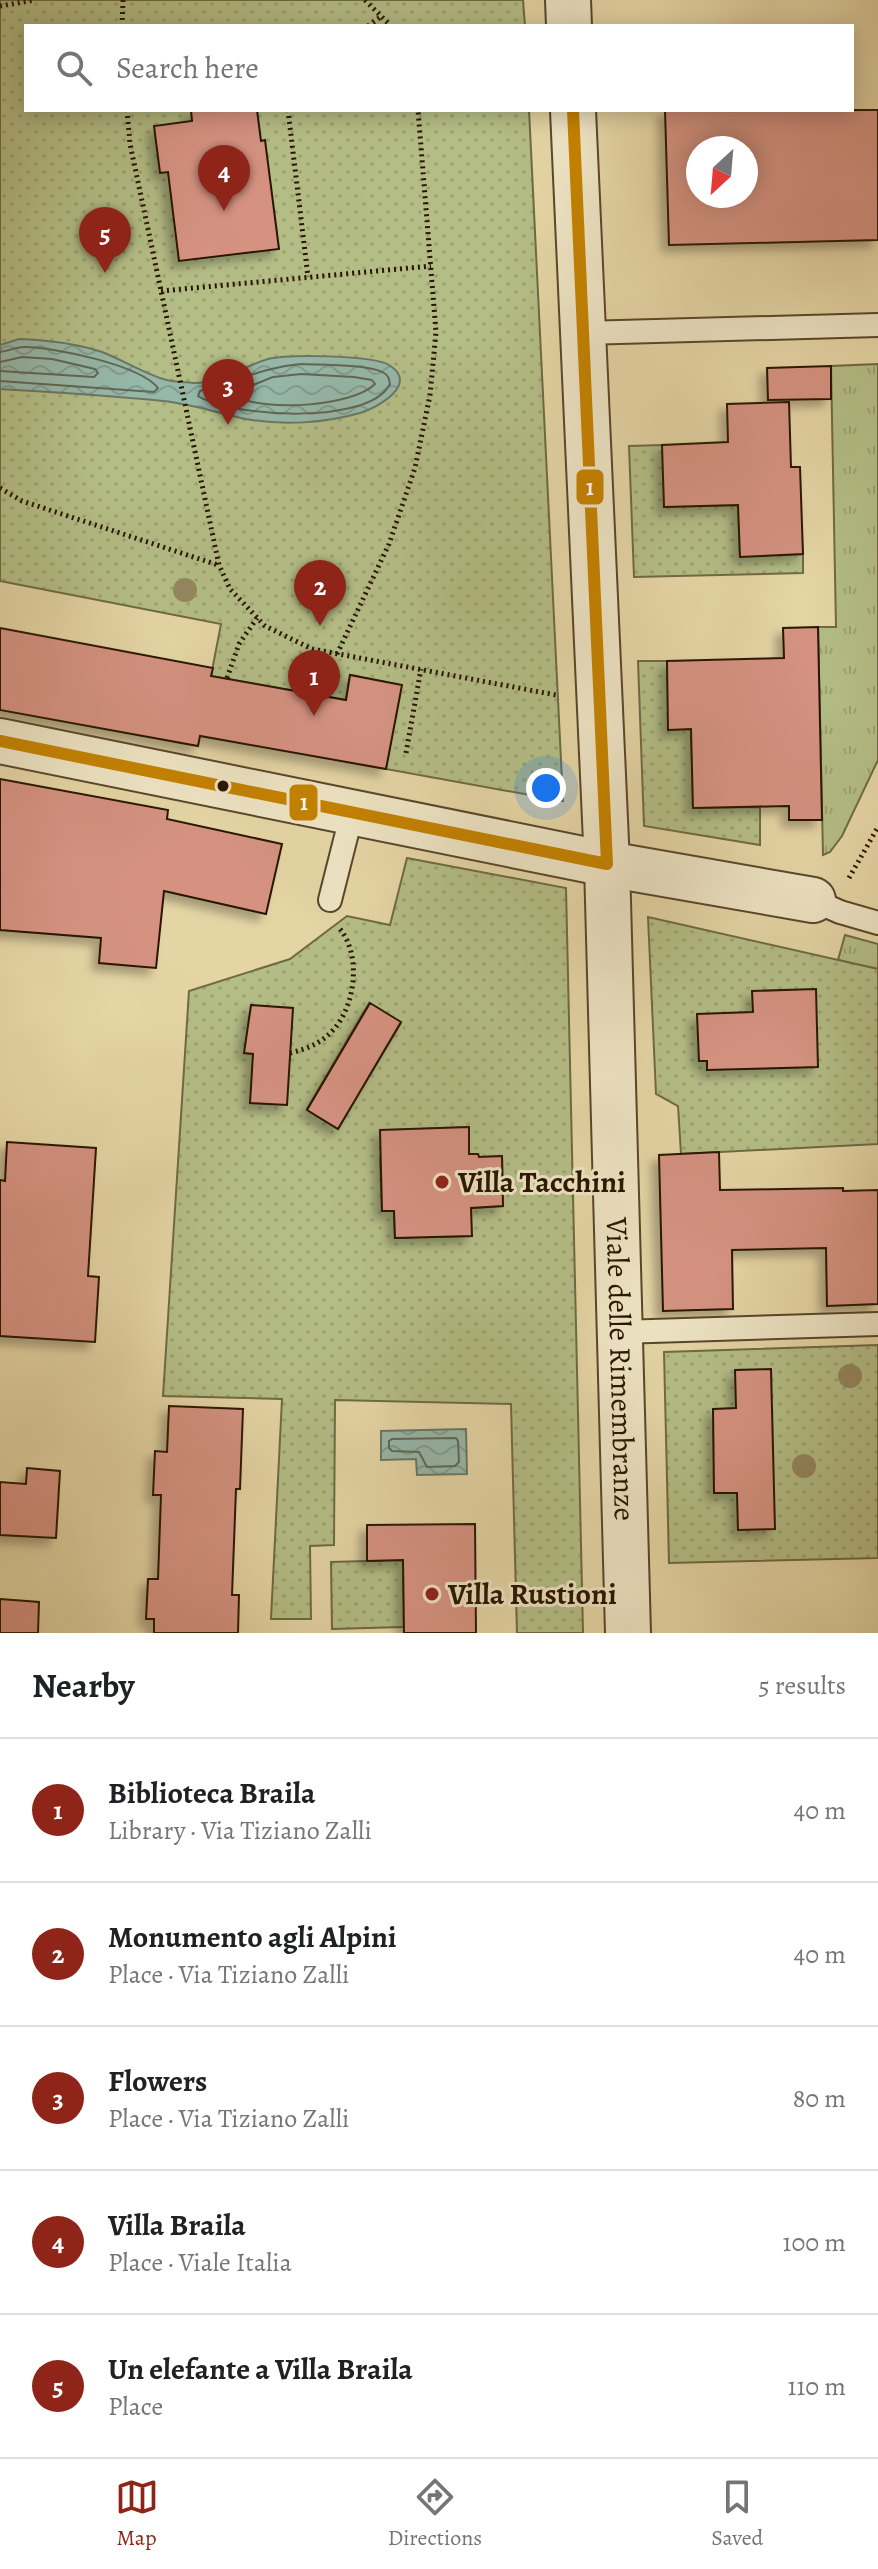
<!DOCTYPE html>
<html lang="en">
<head>
<meta charset="utf-8">
<style>
  :root { --surface:#fff; --page:#f2f2f2; --text:#202124; --muted:#757577; --line:#e0e0e0; --accent:#8f2418 }
  body { margin:0; font-family:Alegreya,serif; background:var(--page); color:var(--text) }
  .compass { position:absolute; left:686px; top:136px; width:72px; height:72px; border-radius:50%; background:var(--surface); box-shadow:0 4px 20px #0003; rotate:206deg }
  .you { position:absolute; left:546px; top:788px; width:28px; height:28px; margin:-20px; border:6px solid #fff; border-radius:50%; background:#1a73e8; box-shadow:0 0 0 12px #1a73e833 }
  .badge { display:grid; place-items:center; width:52px; height:52px; border-radius:50%; background:var(--accent); color:#fff; font-size:26px; font-weight:700 }
  .pin { position:absolute; translate:-50% -66px; filter:drop-shadow(0 2px 4px #0008) }
  .pin::after { content:''; position:absolute; top:42px; width:28px; height:24px; background:inherit; clip-path:polygon(0 0,100% 0,50% 100%) }
  .list { margin:0; padding:0; list-style:none }
  h2 { display:flex; justify-content:space-between; align-items:center; height:104px; margin:0; padding:0 32px; font-size:34px }
  h2 small { font-size:26px; font-weight:400; color:var(--muted) }
  .list li { display:grid; grid-template-columns:52px 1fr auto; gap:24px; align-items:center; box-sizing:border-box; height:144px; padding:0 32px; border-top:2px solid var(--line) }
  .list b { display:block; font-size:30px; white-space:nowrap }
  .list p { margin:0; font-size:26px; white-space:nowrap; color:var(--muted) }
  .list em { font-size:26px; font-style:normal; color:var(--muted) }
  .icon { flex:none; width:44px; height:44px; fill:none; stroke:currentColor; stroke-width:2; stroke-linecap:round; stroke-linejoin:round }
  .map { position:relative; flex:none; width:878px; height:1633px; overflow:hidden }
  .search { position:absolute; background:var(--surface); box-shadow:0 4px 20px #0003; left:24px; right:24px; top:24px; height:88px; display:flex; align-items:center; gap:20px; box-sizing:border-box; padding:0 28px; border-radius:0px; color:var(--muted); font-size:30px }
  .sheet { height:824px; background:var(--surface) }
  nav { display:flex; justify-content:space-around; align-items:center; box-sizing:border-box; height:112px; border-top:2px solid var(--line); background:var(--surface); font-size:22px; color:var(--muted) }
  nav a { display:grid; justify-items:center; gap:4px }
  nav .on { color:var(--accent) }
  .map>svg:first-child { display:block }
  .grass { fill:url(#grass-tufts); stroke:#6e6a43; stroke-width:2 }
  .park { fill:url(#park-dots); stroke:#6e6a43; stroke-width:2; fill-rule:evenodd }
  .water { fill:url(#water-waves); stroke:#6a7765; stroke-width:2 }
  .lines { fill:none; stroke-linecap:round; stroke-linejoin:round }
  .shore { stroke:#606754; stroke-width:2 }
  .building { fill:#d59281; stroke:#291600; stroke-width:2; fill-rule:evenodd; filter:url(#shadow) }
  .service-casing { stroke:#584629; stroke-width:26 }
  .minor-casing { stroke:#584629; stroke-width:48 }
  .path { stroke:#291600; stroke-width:5; stroke-dasharray:2 4; stroke-linecap:butt }
  .service { stroke:#eee4c4; stroke-width:22 }
  .minor { stroke:#eee4c4; stroke-width:44 }
  .bus-1-casing { stroke:#eee4c4; stroke-width:18 }
  .bus-1 { stroke:#c48200; stroke-width:12 }
  .tree { fill:#958760 }
  .bus-dot { fill:#291600; stroke:#eee4c4; stroke-width:3 }
  .poi-dot { fill:#8f2418; stroke:#eee4c4; stroke-width:3 }
  .labels { text-anchor:middle; dominant-baseline:central; stroke-width:6; stroke-linejoin:round; paint-order:stroke }
  .poi-label { font-size:30px; font-weight:bold; fill:#291600; stroke:#eee4c4; text-anchor:start }
  .street-label { font-size:30px; fill:#291600; stroke:#eee4c4 }
  .line-badge { stroke:#eee4c4; stroke-width:3 }
  .badge-label { font-size:22px; text-anchor:middle; font-weight:bold; fill:#fff }
</style>
</head>
<body>
<div class="map">
<svg width="878" height="1633" viewBox="0 0 878 1633">
  <defs>
    <pattern id="grass-tufts" width="24" height="20" patternUnits="userSpaceOnUse" patternTransform="scale(2)"><rect width="24" height="20" fill="#b4bd86"/><path d="M3 7l-1-3M5 7V3M7 7l1-3M15 17l-1-3M17 17v-4M19 17l1-3" fill="none" stroke="#9ba272"/></pattern>
    <pattern id="park-dots" width="8" height="8" patternUnits="userSpaceOnUse" patternTransform="scale(2)"><rect width="8" height="8" fill="#b4bd86"/><path d="M2 2h.1M6 6h.1" fill="none" stroke="#9ba272" stroke-width="1.8" stroke-linecap="round"/></pattern>
    <pattern id="water-waves" width="16" height="10" patternUnits="userSpaceOnUse" patternTransform="scale(2)"><rect width="16" height="10" fill="#96b8a9"/><path d="M0 5q4-4 8 0t8 0" fill="none" stroke="#819d90"/></pattern>
    <filter id="shadow"><feDropShadow dx="-7" dy="7" stdDeviation="4" flood-color="#0004"/></filter>
  </defs>
  <rect width="100%" height="100%" fill="#e5d5a5"/>
  <filter id="stains"><feTurbulence type="fractalNoise" baseFrequency=".0025" numOctaves="4"/><feColorMatrix values="0 0 0 0 .2 0 0 0 0 .09 0 0 0 0 .02 0 0 0 .5 -.17"/></filter>
  <radialGradient id="worn" r=".72"><stop offset=".6" stop-color="#630" stop-opacity="0"/><stop offset="1" stop-color="#630" stop-opacity=".3"/></radialGradient>
  <!-- grass -->
  <path class="grass" d="M878 364V760L842 836 830 852 823 855 818 627H836L831 366Z
    M845 935 878 944V969L838 960Z"/>
  <!-- park -->
  <path class="park" d="M0 0H523L525 26H26V110H529L563 801 386 769 401 685 350 675 346 700 211 676 221 624 0 581Z
    M662 445 665 507 738 505 740 556 803 554V573L634 577 629 446Z
    M638 661H667L669 730 691 729 693 808 760 807V845L644 826Z
    M407 858 566 888 583 1633H517L511 1404 335 1400 334 1545 310 1546 311 1619H271L282 1399 163 1396 189 991 290 959 347 916 390 925ZM369 1003 401 1023 338 1128 307 1109ZM468 1127 469 1154H478L479 1157 502 1156 503 1206 471 1208V1236L395 1238 394 1211 382 1210 380 1157 392 1130Z
    M648 917 878 969V1144L681 1154 678 1106 656 1094Z
    M878 1345V1558L669 1563 664 1352Z
    M403 1560 404 1627 332 1629 331 1562Z"/>
  <!-- water -->
  <path class="water" d="M19 339C47 340 75 343 102 352 123 360 143 373 163 379 172 382 184 382 193 383 219 384 244 366 268 359 288 354 372 355 389 365 420 384 377 408 360 413 325 423 283 426 246 419 218 413 192 404 163 401 109 395 54 392 0 389V345Z
    M466 1429 467 1474 417 1475 416 1459 381 1460V1431Z"/>
  <g class="lines">
    <!-- shore -->
    <path class="shore" d="M0 352C8 351 16 347 24 347 54 347 140 365 158 388L154 392 0 381
      M0 362 22 357 52 359 95 369 98 373 94 377 0 371
      M301 364C320 365 370 364 384 373 389 376 389 379 390 384 369 426 232 417 198 396L200 391C235 381 266 367 301 364Z
      M301 374 354 377 372 380 375 384C352 407 263 412 236 396L238 391 273 377Z
      M456 1438 458 1441 459 1462 455 1466 427 1467 419 1452 392 1451 389 1448V1441L392 1439Z"/>
  </g>
  <!-- building -->
  <path class="building" d="M191 110H257L261 141 265 140 279 249 179 261 168 172 160 173 154 126 192 121Z
    M665 110H878V240L669 245ZM698 148H746V196H698Z
    M831 366V399L768 400 767 368Z
    M789 402 791 467H800L803 554 740 557 738 505 664 507 662 445 728 442 727 404Z
    M818 627 822 820H789V806L693 808 691 729 668 730 667 661 784 658 783 628Z
    M0 628 213 668 211 676 346 700 350 675 402 685 386 769 200 736 198 746 0 710Z
    M0 779 168 810 167 819 282 844 266 914 164 891 156 968 99 963 101 938 0 930Z
    M816 989 818 1067 707 1070V1061H699L697 1014 753 1012 752 991Z
    M370 1003 401 1022 338 1129 307 1110Z
    M251 1005 293 1008 287 1105 250 1103 253 1054 244 1053Z
    M469 1127V1154H478L479 1157 502 1156 503 1206 471 1208 472 1236 395 1238 394 1211H382L380 1130Z
    M7 1142 96 1148 88 1276 99 1277 95 1342 0 1336V1180L5 1181Z
    M719 1152 720 1190 843 1188V1191L878 1190V1304L827 1306 826 1248 732 1250 733 1309 663 1311 659 1155Z
    M771 1369 775 1529 738 1530 737 1493H714L713 1409 736 1408 735 1370Z
    M169 1406 243 1409 240 1489H236L232 1595H239L238 1633H154V1619H146L148 1579H158L161 1495H153L155 1451 167 1452Z
    M27 1468 60 1471 56 1538 0 1535V1482L26 1484Z
    M475 1524 476 1633H404L403 1560 367 1561V1525Z
    M0 1599 39 1602 38 1633H0Z"/>
  <g class="lines">
    <defs>
      <path id="service" d="M583 333 878 325
        M330 900 352 813
        M813 900 840 912 878 923
        M620 1332 878 1324"/>
      <g id="minor">
        <path d="M568 0 569 26"/>
        <path id="s1" d="M573 110 607 864 628 1633"/>
        <path d="M0 741 607 864 813 900"/>
      </g>
    </defs>
    <!-- service casing -->
    <use href="#service" class="service-casing"/>
    <!-- minor casing -->
    <use href="#minor" class="minor-casing"/>
    <!-- path -->
    <path class="path" d="M365 0 391 26
      M0 6 35 0
      M122 26 123 0
      M368 26 382 16
      M127 110 130 144 219 565 230 589 265 626 312 649 556 695
      M288 110 308 277
      M161 291 431 266
      M0 488 22 501 218 565
      M337 654 389 544 415 468 430 395 436 332 418 110
      M227 678 239 644 257 618
      M406 753 421 669
      M849 878 878 827
      M290 1053C307 1049 322 1043 334 1029 356 1004 361 955 340 929"/>
    <!-- service -->
    <use href="#service" class="service"/>
    <!-- minor -->
    <use href="#minor" class="minor"/>
    <defs>
      <path id="bus-1" d="M573 110 607 864
        M0 741 607 864"/>
    </defs>
    <!-- bus-1 casing -->
    <use href="#bus-1" class="bus-1-casing"/>
    <!-- bus-1 -->
    <use href="#bus-1" class="bus-1"/>
  </g>
  <!-- trees -->
  <g class="tree">
    <circle cx="185" cy="590" r="12"/>
    <circle cx="850" cy="1376" r="12"/>
    <circle cx="804" cy="1466" r="12"/>
  </g>
  <!-- markers -->
  <circle class="bus-dot" cx="223" cy="786" r="7"/>
  <g class="poi-dot">
    <circle cx="442" cy="1182" r="8"/>
    <circle cx="432" cy="1594" r="8"/>
  </g>
  <g class="labels">
    <!-- poi labels -->
    <g class="poi-label">
      <text x="458" y="1182">Villa Tacchini</text>
      <text x="448" y="1594">Villa Rustioni</text>
    </g>
    <!-- street labels -->
    <g class="street-label">
      <text stroke="none"><textPath href="#s1" startOffset="1260">Viale delle Rimembranze</textPath></text>
    </g>
  </g>
  <g class="line-badge">
    <rect x="575" y="468" width="30" height="38" rx="8" fill="#c48200"/>
    <rect x="288" y="783" width="31" height="39" rx="8" fill="#c48200"/>
  </g>
  <g class="badge-label">
    <text x="590" y="495">1</text>
    <text x="304" y="810">1</text>
  </g>
  <rect width="100%" height="100%" filter="url(#stains)"/>
  <rect width="100%" height="100%" fill="url(#worn)"/>
</svg>
<svg class="compass" viewBox="-18 -18 36 36"><path d="M0-13l5 13h-10z" fill="#e53935"/><path d="M0 13l5-13h-10z" fill="#757577"/></svg>
<div class="you"></div>
<div class="pin badge" style="left:314px;top:716px">1</div>
<div class="pin badge" style="left:320px;top:626px">2</div>
<div class="pin badge" style="left:228px;top:425px">3</div>
<div class="pin badge" style="left:224px;top:211px">4</div>
<div class="pin badge" style="left:105px;top:273px">5</div>
<div class="search"><svg class="icon" aria-label="search" viewBox="0 0 24 24"><circle cx="10" cy="10" r="6"/><path d="M15 15l6 6"/></svg>Search here</div>
</div>
<section class="sheet">
<h2>Nearby<small>5 results</small></h2>
<ul class="list">
<li><span class="badge">1</span><div><b>Biblioteca Braila</b><p>Library · Via Tiziano Zalli</p></div><em>40 m</em></li>
<li><span class="badge">2</span><div><b>Monumento agli Alpini</b><p>Place · Via Tiziano Zalli</p></div><em>40 m</em></li>
<li><span class="badge">3</span><div><b>Flowers</b><p>Place · Via Tiziano Zalli</p></div><em>80 m</em></li>
<li><span class="badge">4</span><div><b>Villa Braila</b><p>Place · Viale Italia</p></div><em>100 m</em></li>
<li><span class="badge">5</span><div><b>Un elefante a Villa Braila</b><p>Place</p></div><em>110 m</em></li>
</ul>
</section>
<nav>
<a class="on"><svg class="icon" aria-label="map" viewBox="0 0 24 24"><path d="M3 6l6-2 6 2 6-2v14l-6 2-6-2-6 2zM9 4v14M15 6v14"/></svg>Map</a>
<a><svg class="icon" aria-label="directions" viewBox="0 0 24 24"><path d="M12 3l9 9-9 9-9-9zM9 14v-3h6M13 9l2 2-2 2"/></svg>Directions</a>
<a><svg class="icon" aria-label="saved" viewBox="0 0 24 24"><path d="M7 4h10v16l-5-4-5 4z"/></svg>Saved</a>
</nav>
</body>
</html>
